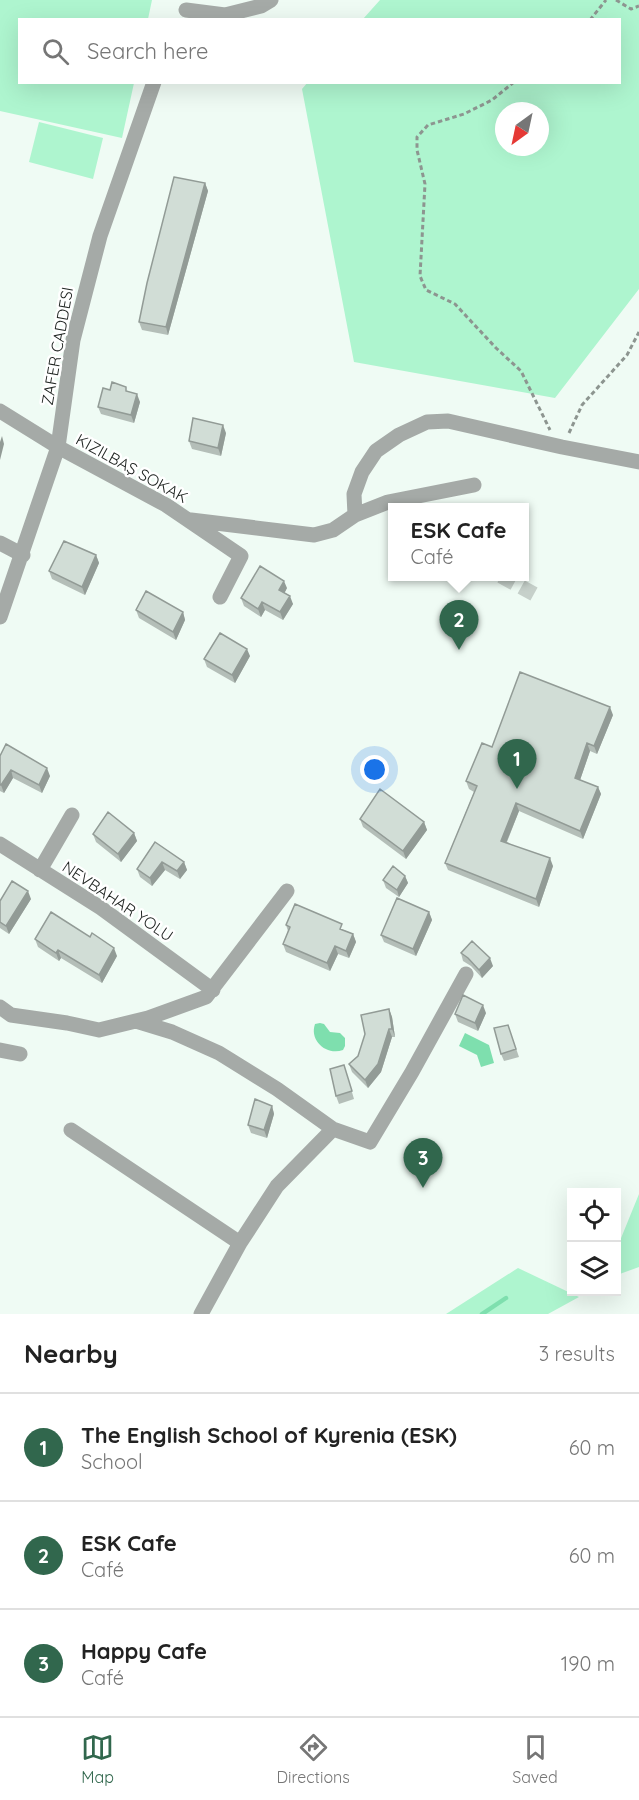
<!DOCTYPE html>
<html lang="en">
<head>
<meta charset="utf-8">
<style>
  :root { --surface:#fff; --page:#f6f6f6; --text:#222; --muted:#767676; --line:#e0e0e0; --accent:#31674d }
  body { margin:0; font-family:Quicksand,sans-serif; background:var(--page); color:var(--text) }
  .controls { position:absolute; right:18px; bottom:18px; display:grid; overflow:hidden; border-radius:0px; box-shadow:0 6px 24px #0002 }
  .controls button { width:54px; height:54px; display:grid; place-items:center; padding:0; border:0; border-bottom:2px solid var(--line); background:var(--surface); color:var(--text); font:30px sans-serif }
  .compass { position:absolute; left:495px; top:102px; width:54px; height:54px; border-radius:50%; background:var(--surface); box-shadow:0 6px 24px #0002; rotate:213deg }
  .you { position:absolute; left:375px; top:770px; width:21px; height:21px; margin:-15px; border:4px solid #fff; border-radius:50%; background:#1a73e8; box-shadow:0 0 0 9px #1a73e833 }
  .badge { display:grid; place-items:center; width:39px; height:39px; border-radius:50%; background:var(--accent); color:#fff; font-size:20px; font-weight:700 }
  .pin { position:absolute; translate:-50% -50px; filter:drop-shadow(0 2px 3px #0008) }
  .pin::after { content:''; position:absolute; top:32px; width:21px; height:18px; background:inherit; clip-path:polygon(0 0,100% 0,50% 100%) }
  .popup { position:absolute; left:388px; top:503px; width:141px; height:78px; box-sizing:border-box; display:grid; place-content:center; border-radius:0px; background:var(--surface); filter:drop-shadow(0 2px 4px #0005); font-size:20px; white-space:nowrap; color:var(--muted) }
  .popup b { font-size:22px; color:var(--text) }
  .popup::after { content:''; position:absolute; left:50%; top:100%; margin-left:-12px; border:12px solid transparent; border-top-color:var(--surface) }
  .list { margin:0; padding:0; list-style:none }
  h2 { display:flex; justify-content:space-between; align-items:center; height:78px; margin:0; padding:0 24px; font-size:26px }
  h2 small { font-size:20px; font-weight:400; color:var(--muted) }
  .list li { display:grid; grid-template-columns:39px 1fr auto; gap:18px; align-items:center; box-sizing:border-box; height:108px; padding:0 24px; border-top:2px solid var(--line) }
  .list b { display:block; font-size:22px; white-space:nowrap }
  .list p { margin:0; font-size:20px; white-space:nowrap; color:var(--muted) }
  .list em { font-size:20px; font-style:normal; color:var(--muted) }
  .icon { flex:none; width:33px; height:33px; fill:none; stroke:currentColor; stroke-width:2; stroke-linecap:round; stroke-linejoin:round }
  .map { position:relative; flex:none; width:639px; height:1314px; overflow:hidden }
  .search { position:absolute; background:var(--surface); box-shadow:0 6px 24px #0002; left:18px; right:18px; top:18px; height:66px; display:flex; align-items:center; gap:15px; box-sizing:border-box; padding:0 21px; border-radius:0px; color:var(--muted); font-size:22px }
  .sheet { height:402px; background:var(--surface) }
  nav { display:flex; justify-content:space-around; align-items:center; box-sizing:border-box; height:84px; border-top:2px solid var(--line); background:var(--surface); font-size:16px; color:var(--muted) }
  nav a { display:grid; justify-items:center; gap:3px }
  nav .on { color:var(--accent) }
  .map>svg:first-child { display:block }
  .green { fill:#aef5cf; fill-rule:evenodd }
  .water { fill:#7edfae }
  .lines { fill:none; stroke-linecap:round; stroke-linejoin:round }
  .stream { stroke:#7edfae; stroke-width:4.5 }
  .minor-tunnel { stroke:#c6d0ca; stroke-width:15; stroke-dasharray:15 8; stroke-linecap:butt }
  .path { stroke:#8d9590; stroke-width:3; stroke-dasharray:4.5 3; stroke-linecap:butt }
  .minor { stroke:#a5aaa7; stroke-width:15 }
  .wall { fill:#b4beb8 }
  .shaded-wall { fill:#929b96 }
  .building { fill:#d1ddd6; stroke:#929b96; stroke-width:1.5 }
  .labels { text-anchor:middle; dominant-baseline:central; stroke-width:5; stroke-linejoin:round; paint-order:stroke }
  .street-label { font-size:16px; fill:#212623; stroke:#fff }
</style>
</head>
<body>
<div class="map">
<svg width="639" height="1314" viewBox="0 0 639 1314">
  <rect width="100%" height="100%" fill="#effbf4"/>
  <!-- green -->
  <path class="green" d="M0 0H152L148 19 20 20V82L134 83 122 138 0 111Z
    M380 0H639V289L555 398 354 362 302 89 308 82H620V20L363 19ZM504 111H540V147H504Z
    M39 122 103 138 93 179 29 162Z
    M639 1194V1267L617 1275V1248Z
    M518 1268 579 1297 548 1314H446Z"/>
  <!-- water -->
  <path class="water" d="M320 1023 324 1024 330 1032 340 1033 345 1038V1046L343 1050C327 1056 309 1041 315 1024Z
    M465 1033 489 1045 494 1063 481 1067 477 1055 459 1046Z"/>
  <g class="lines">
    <!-- stream -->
    <path class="stream" d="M482 1314 506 1298"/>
    <!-- minor-tunnel -->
    <path class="minor-tunnel" d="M501 576 534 594"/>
    <!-- path -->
    <path class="path" d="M616 0 631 9 639 6
      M590 20 606 0
      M514 82 492 100 464 114 428 125 417 137V150L425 184 420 276 426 290 455 304 496 348 521 371 550 430
      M569 433 582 405 627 355 639 332"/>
    <!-- minor -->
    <path class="minor" d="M186 10 225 15 261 6 271 0
      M0 411 58 447 166 505 241 556 220 597
      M355 515 354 494 362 472 376 451 399 435 427 422 448 421 562 447 639 462
      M191 520 314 535 333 530 355 515 388 502 474 485
      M0 543 23 555
      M0 617 58 447 73 340 100 236 154 82
      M0 844 101 908 213 990
      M40 870 72 815
      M0 1007 11 1015 67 1023 99 1030 148 1018 206 997 287 891
      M136 1021 172 1032 219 1053 277 1089 333 1129 370 1142 412 1072 466 974
      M0 1050 20 1054
      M71 1130 240 1243
      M201 1314 240 1243 277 1186 333 1129"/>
  </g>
  <!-- wall -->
  <path class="wall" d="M205 183 208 191 168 335 142 330 139 322Z
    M110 390 128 392 140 402 134 423 101 414 98 407Z
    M226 433 221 456 192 449 189 441Z
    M96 555 99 563 85 595 52 579 49 571Z
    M287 588 284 593 293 604 283 620 265 610 261 617 244 606 241 598Z
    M136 610 183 612 185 620 176 640 139 618Z
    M250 656 235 683 207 667 204 659Z
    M613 715 597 754 590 751 580 780 598 787 601 794 583 839 519 811 507 842 553 866 539 907 448 870 445 863 474 792 469 789 466 781 492 747Z
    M0 756 50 776 42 793 13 778 4 793 0 791Z
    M360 819 424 822 427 830 406 859 363 827Z
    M134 833 137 841 121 862 96 842 93 834Z
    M155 842 184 862 187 870 180 879 165 870 152 886 140 877 137 869Z
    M405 876 408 883 399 897 386 888 383 880Z
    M31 899 9 934 0 928V901Z
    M429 912 432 920 416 956 384 942 381 935Z
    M286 925 344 930 353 934 356 942 349 958 338 954 330 971 286 952 283 944 288 931Z
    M35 939 117 956 102 983 61 958 59 961 38 947Z
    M461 953 493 966 482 978 471 966 463 961Z
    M389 1009 392 1017 395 1037H392L381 1072 368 1088 352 1072 349 1064 358 1056Z
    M486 1013 478 1031 458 1022 455 1014Z
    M508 1025 519 1057 504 1061 501 1054Z
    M344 1065 354 1099 339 1104 336 1096Z
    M272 1106 274 1114 267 1138 251 1133 248 1125Z"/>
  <!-- shaded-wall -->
  <path class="shaded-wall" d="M205 183 208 191 168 335 166 327Z
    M137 394 140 402 134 423 131 415Z
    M223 425 226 433 221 456 218 448Z
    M2 436 4 444 0 460V442Z
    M96 555 99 563 85 595 82 587Z
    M284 581 287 588 282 598 279 590Z
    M290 596 293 604 283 620 280 612Z
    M262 602 265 610 261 617 258 609Z
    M183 612 185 620 176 640 173 632Z
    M247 649 250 656 235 683 232 675Z
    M610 707 613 715 597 754 594 746Z
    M587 743 590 751 578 786 575 778Z
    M47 768 50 776 42 793 39 785Z
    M11 770 13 778 4 793 1 785Z
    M598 787 601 794 583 839 580 831Z
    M516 803 519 811 504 848 501 841Z
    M424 822 427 830 406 859 403 851Z
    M134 833 137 841 121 862 118 854Z
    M550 858 553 866 539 907 536 899Z
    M162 862 165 870 152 886 150 878Z
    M184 862 187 870 180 879 177 871Z
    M405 876 408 883 399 897 397 890Z
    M28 891 31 899 9 934 6 926Z
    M429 912 432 920 416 956 413 949Z
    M353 934 356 942 349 958 346 951Z
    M335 946 338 954 330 971 327 963Z
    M114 948 117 956 102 983 99 975Z
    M58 950 61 958 59 961 56 953Z
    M490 958 493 966 482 978 479 970Z
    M483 1005 486 1013 478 1031 475 1023Z
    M389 1009 392 1017 395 1037 392 1029Z
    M389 1029 392 1037 381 1072 368 1088 365 1080Z
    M272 1106 274 1114 267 1138 264 1130Z"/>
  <!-- building -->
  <path class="building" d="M174 177 205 183 166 327 139 322 147 283Z
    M112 382 126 387V391L137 394 131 415 98 407 103 388 110 390Z
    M193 418 223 425 218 448 189 441Z
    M64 541 96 555 82 587 49 571Z
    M260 566 284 581 279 590 290 596 280 612 262 602 258 609 241 598Z
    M146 591 183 612 173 632 136 610Z
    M220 633 247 649 232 675 204 659Z
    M520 672 610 707 594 746 587 743 575 778 598 787 580 831 516 803 501 841 550 858 536 899 445 863 477 786 466 781 482 743 492 747Z
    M6 744 47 768 39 785 11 770 1 785H0V756Z
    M380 789 424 822 403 851 360 819Z
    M108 812 134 833 118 854 93 834Z
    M155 842 184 862 177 871 162 862 150 878 137 869Z
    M393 866 405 876 397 890 383 880Z
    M12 881 28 891 6 926 0 922V901Z
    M397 898 429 912 413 949 381 935Z
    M295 904 342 924 340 929 353 934 346 951 335 946 327 963 283 944 290 927 286 925Z
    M51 912 90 937 92 933 114 948 99 975 58 950 56 953 35 939Z
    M472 941 490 958 479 970 468 958 461 953Z
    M463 995 483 1005 475 1023 455 1014Z
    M389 1009 392 1029H389L378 1064 365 1080 349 1064 358 1056 365 1034 361 1015Z
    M508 1025 516 1049 501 1054 494 1028Z
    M344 1065 352 1091 336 1096 330 1069Z
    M255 1099 272 1106 264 1130 248 1125Z"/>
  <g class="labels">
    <!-- street labels -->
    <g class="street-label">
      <text transform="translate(57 346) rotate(-80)">ZAFER CADDESI</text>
      <text transform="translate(132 468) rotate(29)">KIZILBAŞ SOKAK</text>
      <text transform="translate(118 901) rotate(34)">NEVBAHAR YOLU</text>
    </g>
  </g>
</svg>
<div class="controls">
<button><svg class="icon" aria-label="locate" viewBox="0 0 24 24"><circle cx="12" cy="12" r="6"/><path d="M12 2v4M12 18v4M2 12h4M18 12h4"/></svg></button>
<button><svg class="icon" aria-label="layers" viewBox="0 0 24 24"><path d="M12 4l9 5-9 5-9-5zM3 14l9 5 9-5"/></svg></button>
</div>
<svg class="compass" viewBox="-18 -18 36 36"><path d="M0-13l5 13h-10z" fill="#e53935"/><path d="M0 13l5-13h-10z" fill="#767676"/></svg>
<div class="you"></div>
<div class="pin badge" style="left:517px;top:789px">1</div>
<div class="pin badge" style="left:459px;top:650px">2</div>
<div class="popup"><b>ESK Cafe</b>Café</div>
<div class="pin badge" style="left:423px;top:1188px">3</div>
<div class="search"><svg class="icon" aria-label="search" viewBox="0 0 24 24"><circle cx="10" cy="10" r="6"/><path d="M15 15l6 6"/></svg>Search here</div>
</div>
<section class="sheet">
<h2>Nearby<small>3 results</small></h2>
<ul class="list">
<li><span class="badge">1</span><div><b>The English School of Kyrenia (ESK)</b><p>School</p></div><em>60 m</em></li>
<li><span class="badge">2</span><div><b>ESK Cafe</b><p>Café</p></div><em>60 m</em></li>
<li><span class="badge">3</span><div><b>Happy Cafe</b><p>Café</p></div><em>190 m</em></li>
</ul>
</section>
<nav>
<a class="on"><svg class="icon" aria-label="map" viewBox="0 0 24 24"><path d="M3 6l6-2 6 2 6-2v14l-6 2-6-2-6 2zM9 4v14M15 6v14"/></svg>Map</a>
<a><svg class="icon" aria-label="directions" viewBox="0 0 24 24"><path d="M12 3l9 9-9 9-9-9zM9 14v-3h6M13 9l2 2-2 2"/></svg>Directions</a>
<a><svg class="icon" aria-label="saved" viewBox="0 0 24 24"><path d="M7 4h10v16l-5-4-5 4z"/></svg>Saved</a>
</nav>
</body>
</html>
